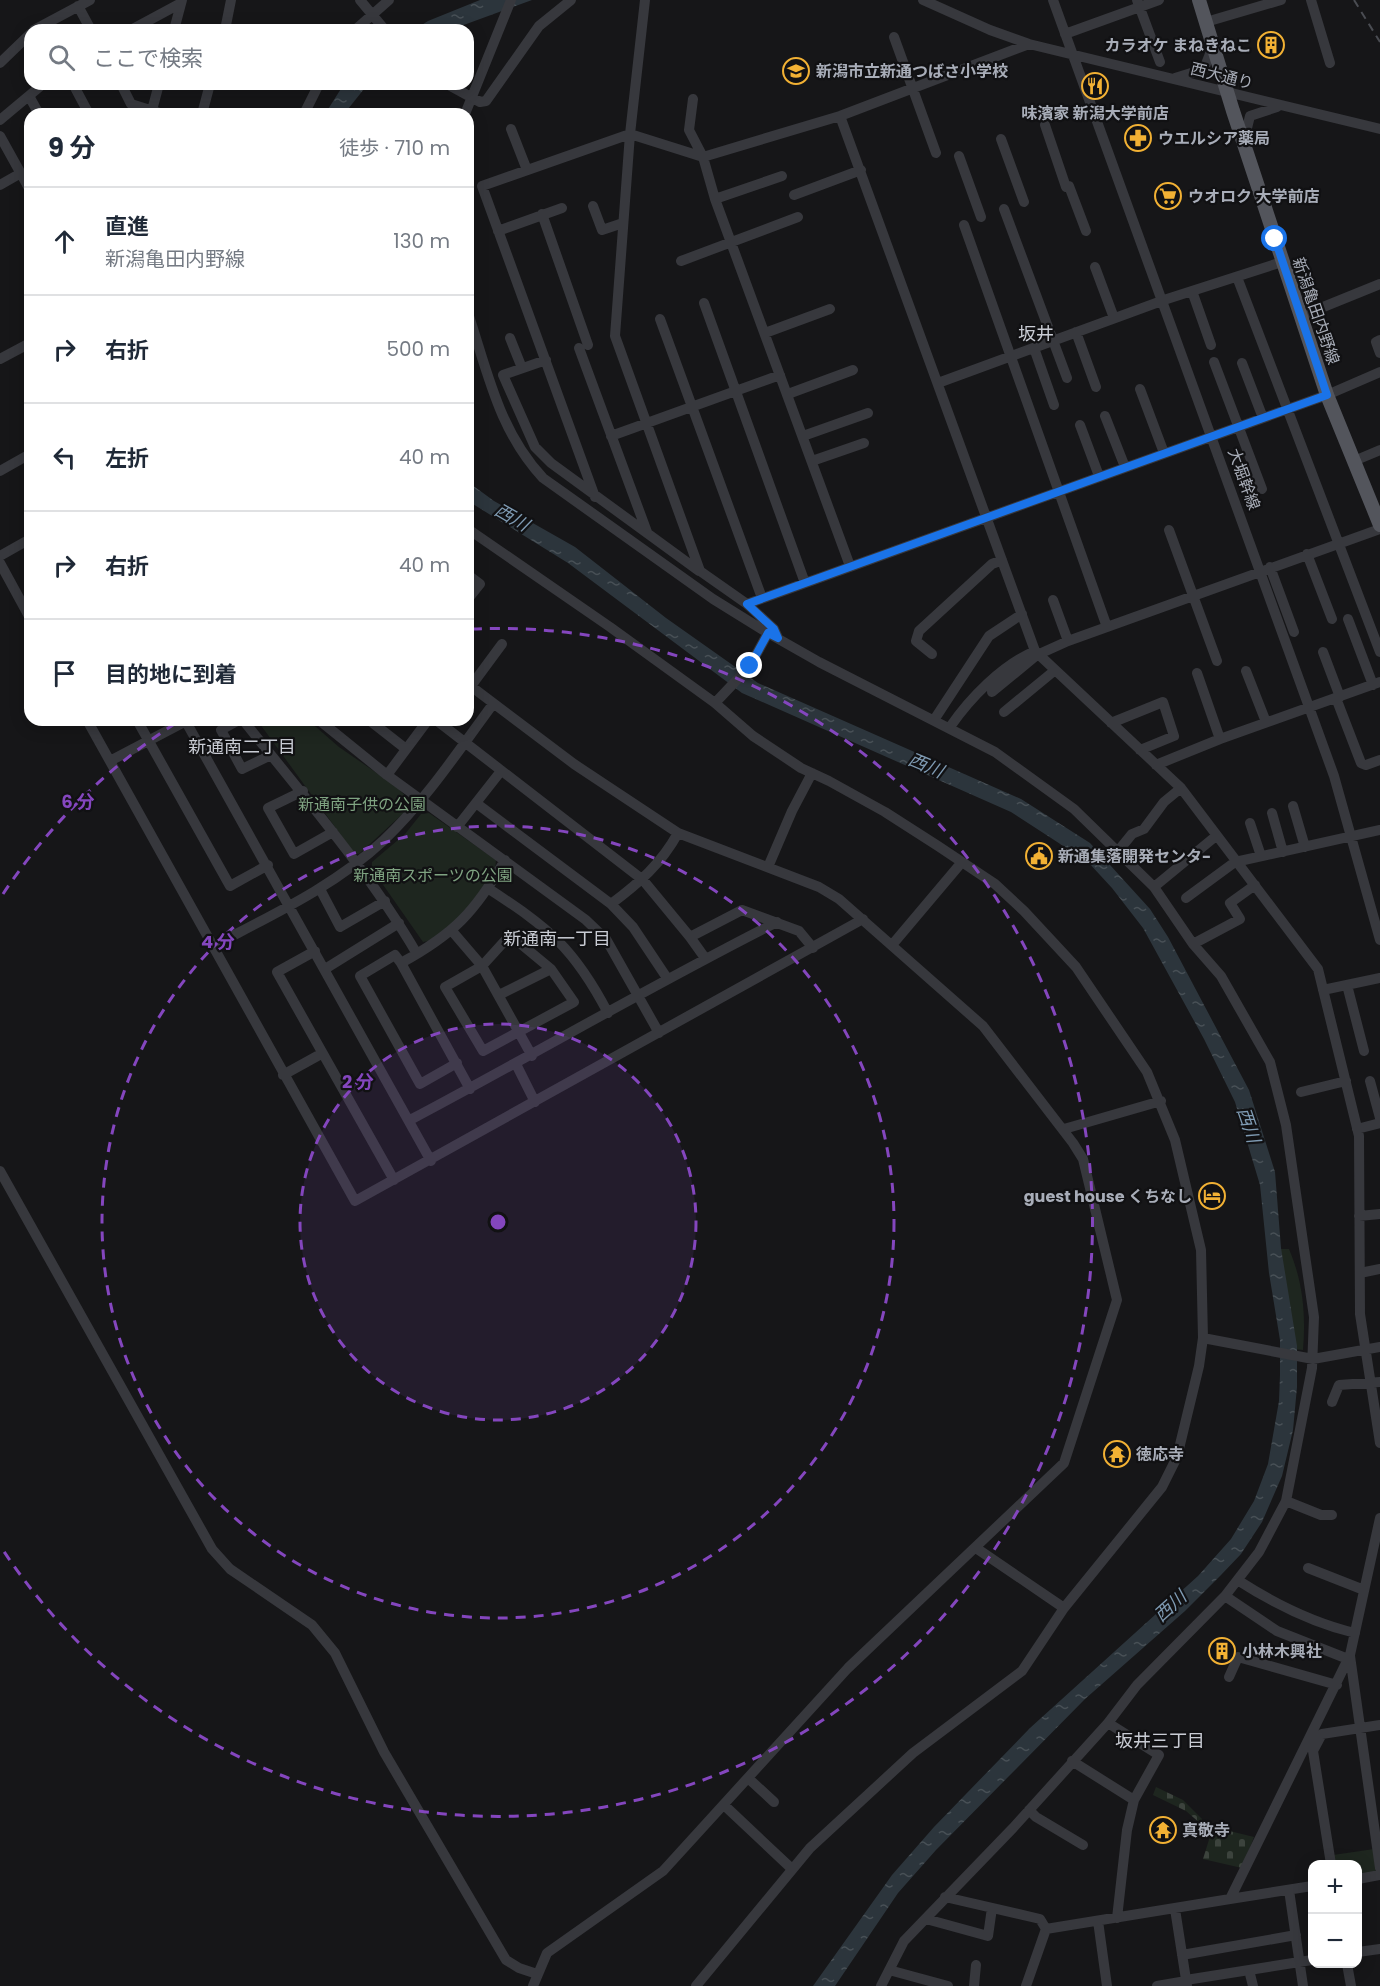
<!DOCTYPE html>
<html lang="ja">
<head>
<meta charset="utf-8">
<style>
  :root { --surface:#fff; --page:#f2f2f3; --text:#1f2937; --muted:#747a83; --line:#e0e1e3 }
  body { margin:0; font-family:Poppins,"Noto Sans JP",sans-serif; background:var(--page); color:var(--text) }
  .controls { position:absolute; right:18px; bottom:18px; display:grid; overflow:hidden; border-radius:12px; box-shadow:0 3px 15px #0003 }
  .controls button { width:54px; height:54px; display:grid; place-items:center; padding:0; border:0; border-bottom:2px solid var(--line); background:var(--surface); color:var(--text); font:30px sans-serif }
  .stop { position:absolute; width:18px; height:18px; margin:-14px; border:4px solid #1a73e8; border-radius:50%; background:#fff }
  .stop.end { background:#1a73e8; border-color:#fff; box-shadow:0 2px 6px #0008 }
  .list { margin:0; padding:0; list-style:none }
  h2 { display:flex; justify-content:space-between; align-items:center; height:78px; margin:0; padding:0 24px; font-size:26px }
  h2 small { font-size:20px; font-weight:400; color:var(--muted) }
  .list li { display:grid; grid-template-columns:39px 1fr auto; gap:18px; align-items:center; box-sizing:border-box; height:108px; padding:0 24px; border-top:2px solid var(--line) }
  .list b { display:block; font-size:22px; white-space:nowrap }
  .list p { margin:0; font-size:20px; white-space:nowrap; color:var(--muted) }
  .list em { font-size:20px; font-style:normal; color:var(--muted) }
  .icon { flex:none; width:33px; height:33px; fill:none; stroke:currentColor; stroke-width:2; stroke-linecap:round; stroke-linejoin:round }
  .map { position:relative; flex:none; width:1380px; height:1986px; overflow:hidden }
  .search { position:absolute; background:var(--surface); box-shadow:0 3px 15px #0003; left:24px; top:24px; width:450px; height:66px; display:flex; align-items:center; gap:15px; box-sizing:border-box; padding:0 21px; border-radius:18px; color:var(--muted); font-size:22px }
  .panel { position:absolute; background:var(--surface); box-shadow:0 3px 15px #0003; left:24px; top:108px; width:450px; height:618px; border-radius:18px }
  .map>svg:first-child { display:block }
  .green { fill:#1e261f }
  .cemetery { fill:url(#cemetery-stones) }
  .water { fill:url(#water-ripples) }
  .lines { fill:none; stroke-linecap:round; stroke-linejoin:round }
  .minor { stroke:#37383d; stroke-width:10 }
  .major { stroke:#53555c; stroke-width:14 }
  .rail { stroke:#4a4c52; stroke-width:2; stroke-dasharray:8 6; stroke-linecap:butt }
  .route { stroke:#1a73e8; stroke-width:8 }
  .ring { fill:none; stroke:#8446be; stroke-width:3; stroke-dasharray:10 8 }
  .labels { text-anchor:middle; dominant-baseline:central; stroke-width:4.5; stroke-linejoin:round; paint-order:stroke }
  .poi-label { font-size:16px; font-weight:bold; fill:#a8adb8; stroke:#111113; text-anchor:start }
  .street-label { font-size:16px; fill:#a8adb8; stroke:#111113 }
  .park-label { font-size:16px; fill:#7fa381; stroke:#111113 }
  .neighbourhood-label { font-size:18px; fill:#c9ccd4; stroke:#111113 }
  .water-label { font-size:18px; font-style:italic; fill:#7f9bb3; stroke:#111113 }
  .centre { fill:#8446be; stroke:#111113; stroke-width:3 }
  .ring-label { font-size:18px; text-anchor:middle; font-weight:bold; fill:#8446be; stroke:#111113; stroke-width:4.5; stroke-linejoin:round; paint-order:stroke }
</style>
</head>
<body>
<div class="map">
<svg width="1380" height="1986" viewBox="0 0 1380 1986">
  <defs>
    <pattern id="cemetery-stones" width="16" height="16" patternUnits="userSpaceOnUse" patternTransform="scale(1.5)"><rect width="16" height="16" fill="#1e261f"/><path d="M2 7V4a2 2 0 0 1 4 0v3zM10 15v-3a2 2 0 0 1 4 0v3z" fill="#3c433d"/></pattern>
    <pattern id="water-ripples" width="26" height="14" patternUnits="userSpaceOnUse" patternTransform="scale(1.5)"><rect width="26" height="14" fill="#2c353c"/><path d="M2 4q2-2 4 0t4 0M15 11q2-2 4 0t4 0" fill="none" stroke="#485056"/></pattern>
  </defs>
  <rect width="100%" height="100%" fill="#161618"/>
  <!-- green -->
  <path class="green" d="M257 720H308L339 747 397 787 409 800 408 809 359 854 354 853Z
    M429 813 496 860 495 870C480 890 449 940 423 942L372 869V862L405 834 421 814Z
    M1280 1249H1289C1303 1282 1306 1314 1303 1350L1294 1349Z
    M1374 1849 1377 1869 1374 1873 1358 1875V1864H1334L1333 1855Z"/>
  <!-- cemetery -->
  <path class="cemetery" d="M1156 1787 1183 1800 1202 1819 1201 1824 1186 1811 1153 1795Z
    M1213 1827 1254 1837 1242 1868 1203 1859Z"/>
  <!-- water -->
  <path class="water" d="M480 0H532L450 30H414L428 21Z
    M344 84H368L344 114H325Z
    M468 482 494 501 575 547 666 618 758 683 1021 799 1090 843 1150 909 1168 937 1249 1090 1275 1172 1281 1248 1297 1346V1387L1293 1430 1282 1476 1262 1522 1241 1554 1221 1575 1185 1611 1085 1699 936 1850 898 1893 835 1986H813L892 1875 934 1827 1030 1728 1198 1576 1231 1539 1254 1501 1268 1464 1279 1401 1280 1375V1340L1269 1273 1260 1185 1235 1102 1204 1039 1143 928 1112 888 1088 862 1011 812 742 693 568 563 468 501Z"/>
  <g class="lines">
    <!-- minor -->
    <path class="minor" d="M360 0 385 30
      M645 0 630 134 615 336 700 571 747 604 774 629 778 638
      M923 0 990 30 1029 44 1380 129
      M1053 0 1334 776 1380 940
      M1137 0 1160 62
      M1311 0 1330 63
      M78 6 91 30
      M1206 22 1281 0
      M34 30 90 0
      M131 30 181 3
      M174 30 182 0
      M225 30 231 0
      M355 30 389 0
      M1065 34 1159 0
      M894 37 936 153
      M0 63 30 34
      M1175 78 1204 69 1213 46
      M73 84 89 114
      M121 84 131 104 163 114
      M447 84 480 102 486 101 539 26 571 0
      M29 96 39 114
      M693 99 689 130 703 157
      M151 114 159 84
      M202 114 210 84
      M304 114 319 84
      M465 114 511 0
      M840 116 1035 651 1181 788 1318 969 1359 1136 1360 1314 1380 1443
      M0 120 43 84
      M1045 125 1066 187
      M511 129 527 170
      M0 136 30 190
      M1001 139 1024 202
      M1244 140 1250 116 1277 107
      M959 156 981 217
      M0 185 21 173
      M1069 186 1086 231
      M794 195 861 170
      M715 199 782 176
      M593 206 602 230 623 223
      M1004 209 1067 378
      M542 214 588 345
      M964 225 1107 627
      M498 231 562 208
      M681 261 798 217
      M1095 267 1114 318
      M1237 277 1380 652
      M1192 291 1211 345
      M704 303 805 583
      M468 313C488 373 499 431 543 478L713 599 768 633 819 662 995 752 1074 809 1154 887 1193 944 1221 976 1270 1062 1286 1125 1314 1317 1312 1368 1286 1501 1259 1552 1225 1596 1137 1685 1108 1723 1013 1828 904 1941 881 1986
      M1301 316 1380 284
      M660 319 762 598
      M1076 332 1096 387
      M765 333 830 309
      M510 338 522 368
      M1380 340 1376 342 1380 353
      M579 348 647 532
      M1034 348 1054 405
      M0 359 30 343
      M546 360 503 375 535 447 551 463 699 571
      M1214 362 1262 489
      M1242 363 1263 418
      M938 383 1167 299 1282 262
      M1140 389 1164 453
      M788 394 853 370
      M1105 416 1125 467
      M1080 425 1099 476
      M611 436 780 375
      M803 436 868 413
      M812 461 864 443
      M1354 461 1380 450
      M0 471 30 454
      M595 497 482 186 630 134 703 157
      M468 529 610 627 715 703 753 736 801 768 829 781 885 812 938 846 995 884 1024 911 1076 967 1147 1072 1175 1140 1201 1250 1203 1338 1199 1366 1177 1457 1162 1487 1064 1608 1022 1671 913 1753 810 1848 696 1986
      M1169 530 1217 661
      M1307 554 1332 619
      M0 556 30 539
      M0 563 30 618
      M850 566 715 199 703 157 840 116 1029 44
      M1270 567 1294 632
      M468 575 480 584 468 599
      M1053 600 1068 641
      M747 604 1327 395 1380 372
      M1348 619 1373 685
      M1323 652 1340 697
      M932 654 916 641 919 631 992 564 1002 560
      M1246 671 1266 722
      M1197 673 1220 739
      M468 684 574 764 678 833 819 887 839 899 983 1026 1073 1143 1083 1159 1117 1300 1064 1463 848 1668 663 1871 547 1953 533 1986
      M471 686 502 644
      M992 692 1037 655 1068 641 1380 529
      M1336 698 1361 763 1366 765 1380 760
      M715 703 750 666 768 633
      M1004 712 1054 671
      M87 720 355 1201 863 919
      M137 720 230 886 268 865
      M185 720 431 1161
      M239 720 221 730 242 769 271 755
      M243 720C304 797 368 870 417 954
      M319 720 387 775 586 920 606 939 659 1033
      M369 720 406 749
      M436 720 643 880 690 937 705 958
      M934 720 989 636 1022 614
      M1111 723 1163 702 1174 736 1140 750
      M950 727C970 698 1002 665 1035 651
      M110 761 188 720
      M1156 765 1220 739 1380 682
      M387 775 428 720
      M303 791 268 808 294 854 333 832
      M476 803 611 904 633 927 667 978
      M1293 806 1305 847
      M1272 813 1283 852
      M1250 823 1261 856
      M457 827 501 771
      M1119 850 1132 834 1144 829 1164 802 1181 788
      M768 867 792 811 812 773
      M1154 887 1216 836
      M320 889 340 927 385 901
      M489 889C549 928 574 948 608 1013
      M1186 898 1235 862 1380 830
      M611 904C639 883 661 864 678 833
      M452 931 482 966 532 1056
      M510 935 551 969 574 1002 483 1051 445 987 482 966Z
      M690 937 742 910 799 931 813 948
      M1193 944 1240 919 1230 903 1255 885
      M892 945 962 862
      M213 946C272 915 335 886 384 840 426 800 459 750 493 704
      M315 951 277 972 394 1180
      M401 963 395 955 360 976 420 1084 457 1063
      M325 969 399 923
      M1347 985 1364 1051
      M1323 990 1380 978
      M499 995 551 969
      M516 1064 535 1102
      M283 1075 321 1054
      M1370 1081 1380 1118
      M470 1089 401 963C454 934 475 912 505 860
      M1301 1092 1346 1081
      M410 1120C533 1055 652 985 777 922
      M1064 1129 1161 1101
      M1357 1129 1380 1123
      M0 1171 212 1549 230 1569 312 1625 335 1653 384 1752 506 1960 519 1968 537 1974
      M1359 1216 1380 1214
      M1360 1273 1380 1269
      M1203 1338 1313 1359 1380 1347
      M1332 1402 1339 1385 1380 1382
      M1286 1501 1321 1515H1332
      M976 1548 1064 1608
      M1308 1568 1364 1590
      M1239 1581C1275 1604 1313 1623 1355 1633
      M1225 1596 1277 1631 1348 1659
      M1350 1656 1380 1868
      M1229 1677 1238 1657 1337 1685
      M1108 1723 1159 1755 1134 1800 1127 1830 1117 1918
      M1072 1761 1134 1800
      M748 1778 774 1802
      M724 1805 792 1869
      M1029 1810 1036 1817 1083 1845
      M1331 1864 1313 1751 1322 1734 1380 1725
      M1358 1879 1380 1875
      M1289 1890 1303 1986
      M945 1897 1040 1919 1046 1929
      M1230 1899 1312 1886
      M1175 1909 1187 1986
      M926 1919 988 1936 992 1908
      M1098 1921 1107 1986
      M1358 1952 1380 1949
      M1182 1955 1296 1935
      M1347 1964 1351 1986
      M889 1970 948 1986
      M1250 1974 1253 1986
      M1186 1980 1312 1960
      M974 1986 976 1965
      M1026 1986 1046 1929 1230 1899 1350 1655 1380 1518
      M1157 1986 1186 1981"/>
    <!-- major -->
    <path class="major" d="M1199 0 1233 111 1327 395 1380 525"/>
    <!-- rail -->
    <path class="rail" d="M1354 0 1380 42"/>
  </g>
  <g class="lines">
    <!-- route -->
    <path class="route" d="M750 666 768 633 778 638 774 629 747 604 1327 395 1275 239"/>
  </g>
  <!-- distance rings -->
  <circle cx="498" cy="1222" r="198" fill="#8446be" fill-opacity=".12"/>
  <g class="ring">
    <circle cx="498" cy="1222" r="198"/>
    <circle cx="498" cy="1222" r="396"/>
    <path d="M3 894A594 594 0 0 1 179 721M472 629A594 594 0 1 1 3 1550"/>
  </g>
  <!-- icons -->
  <defs>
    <symbol id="building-ring" viewBox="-11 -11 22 22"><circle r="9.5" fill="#111113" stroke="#f2b134" stroke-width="1.5"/><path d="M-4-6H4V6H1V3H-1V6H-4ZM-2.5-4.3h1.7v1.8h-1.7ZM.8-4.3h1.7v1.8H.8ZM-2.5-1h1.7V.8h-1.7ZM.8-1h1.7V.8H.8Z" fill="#f2b134"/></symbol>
    <symbol id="school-ring" viewBox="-11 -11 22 22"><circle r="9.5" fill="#111113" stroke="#f2b134" stroke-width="1.5"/><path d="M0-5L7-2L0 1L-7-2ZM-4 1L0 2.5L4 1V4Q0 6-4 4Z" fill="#f2b134"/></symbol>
    <symbol id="restaurant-ring" viewBox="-11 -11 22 22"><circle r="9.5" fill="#111113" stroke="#f2b134" stroke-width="1.5"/><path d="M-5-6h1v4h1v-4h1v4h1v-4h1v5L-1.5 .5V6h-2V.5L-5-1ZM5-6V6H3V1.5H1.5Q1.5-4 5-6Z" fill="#f2b134"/></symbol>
    <symbol id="pharmacy-ring" viewBox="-11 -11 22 22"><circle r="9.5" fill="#111113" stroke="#f2b134" stroke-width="1.5"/><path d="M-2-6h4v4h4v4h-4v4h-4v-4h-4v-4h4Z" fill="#f2b134"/></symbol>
    <symbol id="supermarket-ring" viewBox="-11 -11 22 22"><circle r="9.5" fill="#111113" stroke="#f2b134" stroke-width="1.5"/><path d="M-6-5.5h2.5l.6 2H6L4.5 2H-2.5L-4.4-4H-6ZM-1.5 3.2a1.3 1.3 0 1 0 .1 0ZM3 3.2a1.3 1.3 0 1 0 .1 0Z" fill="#f2b134"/></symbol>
    <symbol id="civic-ring" viewBox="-11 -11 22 22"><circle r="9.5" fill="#111113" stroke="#f2b134" stroke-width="1.5"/><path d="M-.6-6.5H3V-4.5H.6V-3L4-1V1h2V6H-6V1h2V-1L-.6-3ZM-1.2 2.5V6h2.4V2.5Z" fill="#f2b134"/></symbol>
    <symbol id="hotel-ring" viewBox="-11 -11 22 22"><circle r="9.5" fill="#111113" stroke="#f2b134" stroke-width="1.5"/><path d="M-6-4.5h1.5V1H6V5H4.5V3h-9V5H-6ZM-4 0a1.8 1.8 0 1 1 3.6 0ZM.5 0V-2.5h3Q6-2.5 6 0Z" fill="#f2b134"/></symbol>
    <symbol id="temple-ring" viewBox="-11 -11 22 22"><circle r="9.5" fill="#111113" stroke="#f2b134" stroke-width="1.5"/><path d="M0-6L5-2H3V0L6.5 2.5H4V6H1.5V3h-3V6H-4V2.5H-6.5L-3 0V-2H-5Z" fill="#f2b134"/></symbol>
  </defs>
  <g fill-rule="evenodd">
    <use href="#building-ring" x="1256" y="30" width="30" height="30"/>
    <use href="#school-ring" x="781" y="56" width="30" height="30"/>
    <use href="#restaurant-ring" x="1080" y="71" width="30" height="30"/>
    <use href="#pharmacy-ring" x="1123" y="123" width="30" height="30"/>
    <use href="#supermarket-ring" x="1153" y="181" width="30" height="30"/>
    <use href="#civic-ring" x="1024" y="841" width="30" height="30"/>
    <use href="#hotel-ring" x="1197" y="1181" width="30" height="30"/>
    <use href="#temple-ring" x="1102" y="1439" width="30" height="30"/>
    <use href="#building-ring" x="1207" y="1636" width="30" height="30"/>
    <use href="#temple-ring" x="1148" y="1815" width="30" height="30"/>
  </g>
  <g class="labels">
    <!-- poi labels -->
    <g class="poi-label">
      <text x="1252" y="45" text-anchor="end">カラオケ まねきねこ</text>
      <text x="816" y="71">新潟市立新通つばさ小学校</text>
      <text x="1095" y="113" text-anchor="middle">味濱家 新潟大学前店</text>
      <text x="1158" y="138">ウエルシア薬局</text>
      <text x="1188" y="196">ウオロク 大学前店</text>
      <text x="1058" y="856">新通集落開発センタ-</text>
      <text x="1192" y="1196" text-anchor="end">guest house くちなし</text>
      <text x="1136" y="1454">徳応寺</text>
      <text x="1242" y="1651">小林木興社</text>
      <text x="1182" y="1830">真敬寺</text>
    </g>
    <!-- street labels -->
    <g class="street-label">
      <text transform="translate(1222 76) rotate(14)">西大通り</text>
      <text transform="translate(1316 311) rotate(71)">新潟亀田内野線</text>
      <text transform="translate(1244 479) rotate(70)">大堀幹線</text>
    </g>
    <!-- park labels -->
    <g class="park-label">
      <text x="362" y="804">新通南子供の公園</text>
      <text x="433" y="875">新通南スポーツの公園</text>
    </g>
    <!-- neighbourhood labels -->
    <g class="neighbourhood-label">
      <text x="1036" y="333">坂井</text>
      <text x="242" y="746">新通南二丁目</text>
      <text x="557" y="938">新通南一丁目</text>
      <text x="1160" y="1740">坂井三丁目</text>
    </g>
    <!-- water labels -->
    <g class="water-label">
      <text transform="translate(512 517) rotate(30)">西川</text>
      <text transform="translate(926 765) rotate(23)">西川</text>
      <text transform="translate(1249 1125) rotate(71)">西川</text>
      <text transform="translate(1170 1606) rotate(-42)">西川</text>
    </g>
  </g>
  <circle cx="498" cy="1222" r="9" class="centre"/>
  <g class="ring-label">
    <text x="78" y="808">6 分</text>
    <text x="218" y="948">4 分</text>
    <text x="358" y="1088">2 分</text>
  </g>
</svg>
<div class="controls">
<button>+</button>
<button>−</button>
</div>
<div class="stop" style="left:1275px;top:239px"></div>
<div class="stop end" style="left:750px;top:666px"></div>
<div class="search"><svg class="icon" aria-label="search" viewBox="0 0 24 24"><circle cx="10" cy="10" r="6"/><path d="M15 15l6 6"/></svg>ここで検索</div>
<section class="panel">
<h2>9 分<small>徒歩 · 710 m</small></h2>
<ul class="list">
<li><svg class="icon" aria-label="ahead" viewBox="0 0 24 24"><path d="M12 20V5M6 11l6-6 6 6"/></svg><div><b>直進</b><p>新潟亀田内野線</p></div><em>130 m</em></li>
<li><svg class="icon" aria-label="right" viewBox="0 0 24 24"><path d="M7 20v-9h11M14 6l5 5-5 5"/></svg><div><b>右折</b></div><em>500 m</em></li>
<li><svg class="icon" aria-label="left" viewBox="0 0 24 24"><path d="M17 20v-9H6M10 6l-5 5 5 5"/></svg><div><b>左折</b></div><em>40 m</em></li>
<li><svg class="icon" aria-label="right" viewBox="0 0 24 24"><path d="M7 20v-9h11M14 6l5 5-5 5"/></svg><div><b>右折</b></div><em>40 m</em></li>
<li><svg class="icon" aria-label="arrive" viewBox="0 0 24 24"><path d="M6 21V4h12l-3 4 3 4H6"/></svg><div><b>目的地に到着</b></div></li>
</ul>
</section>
</div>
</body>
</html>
